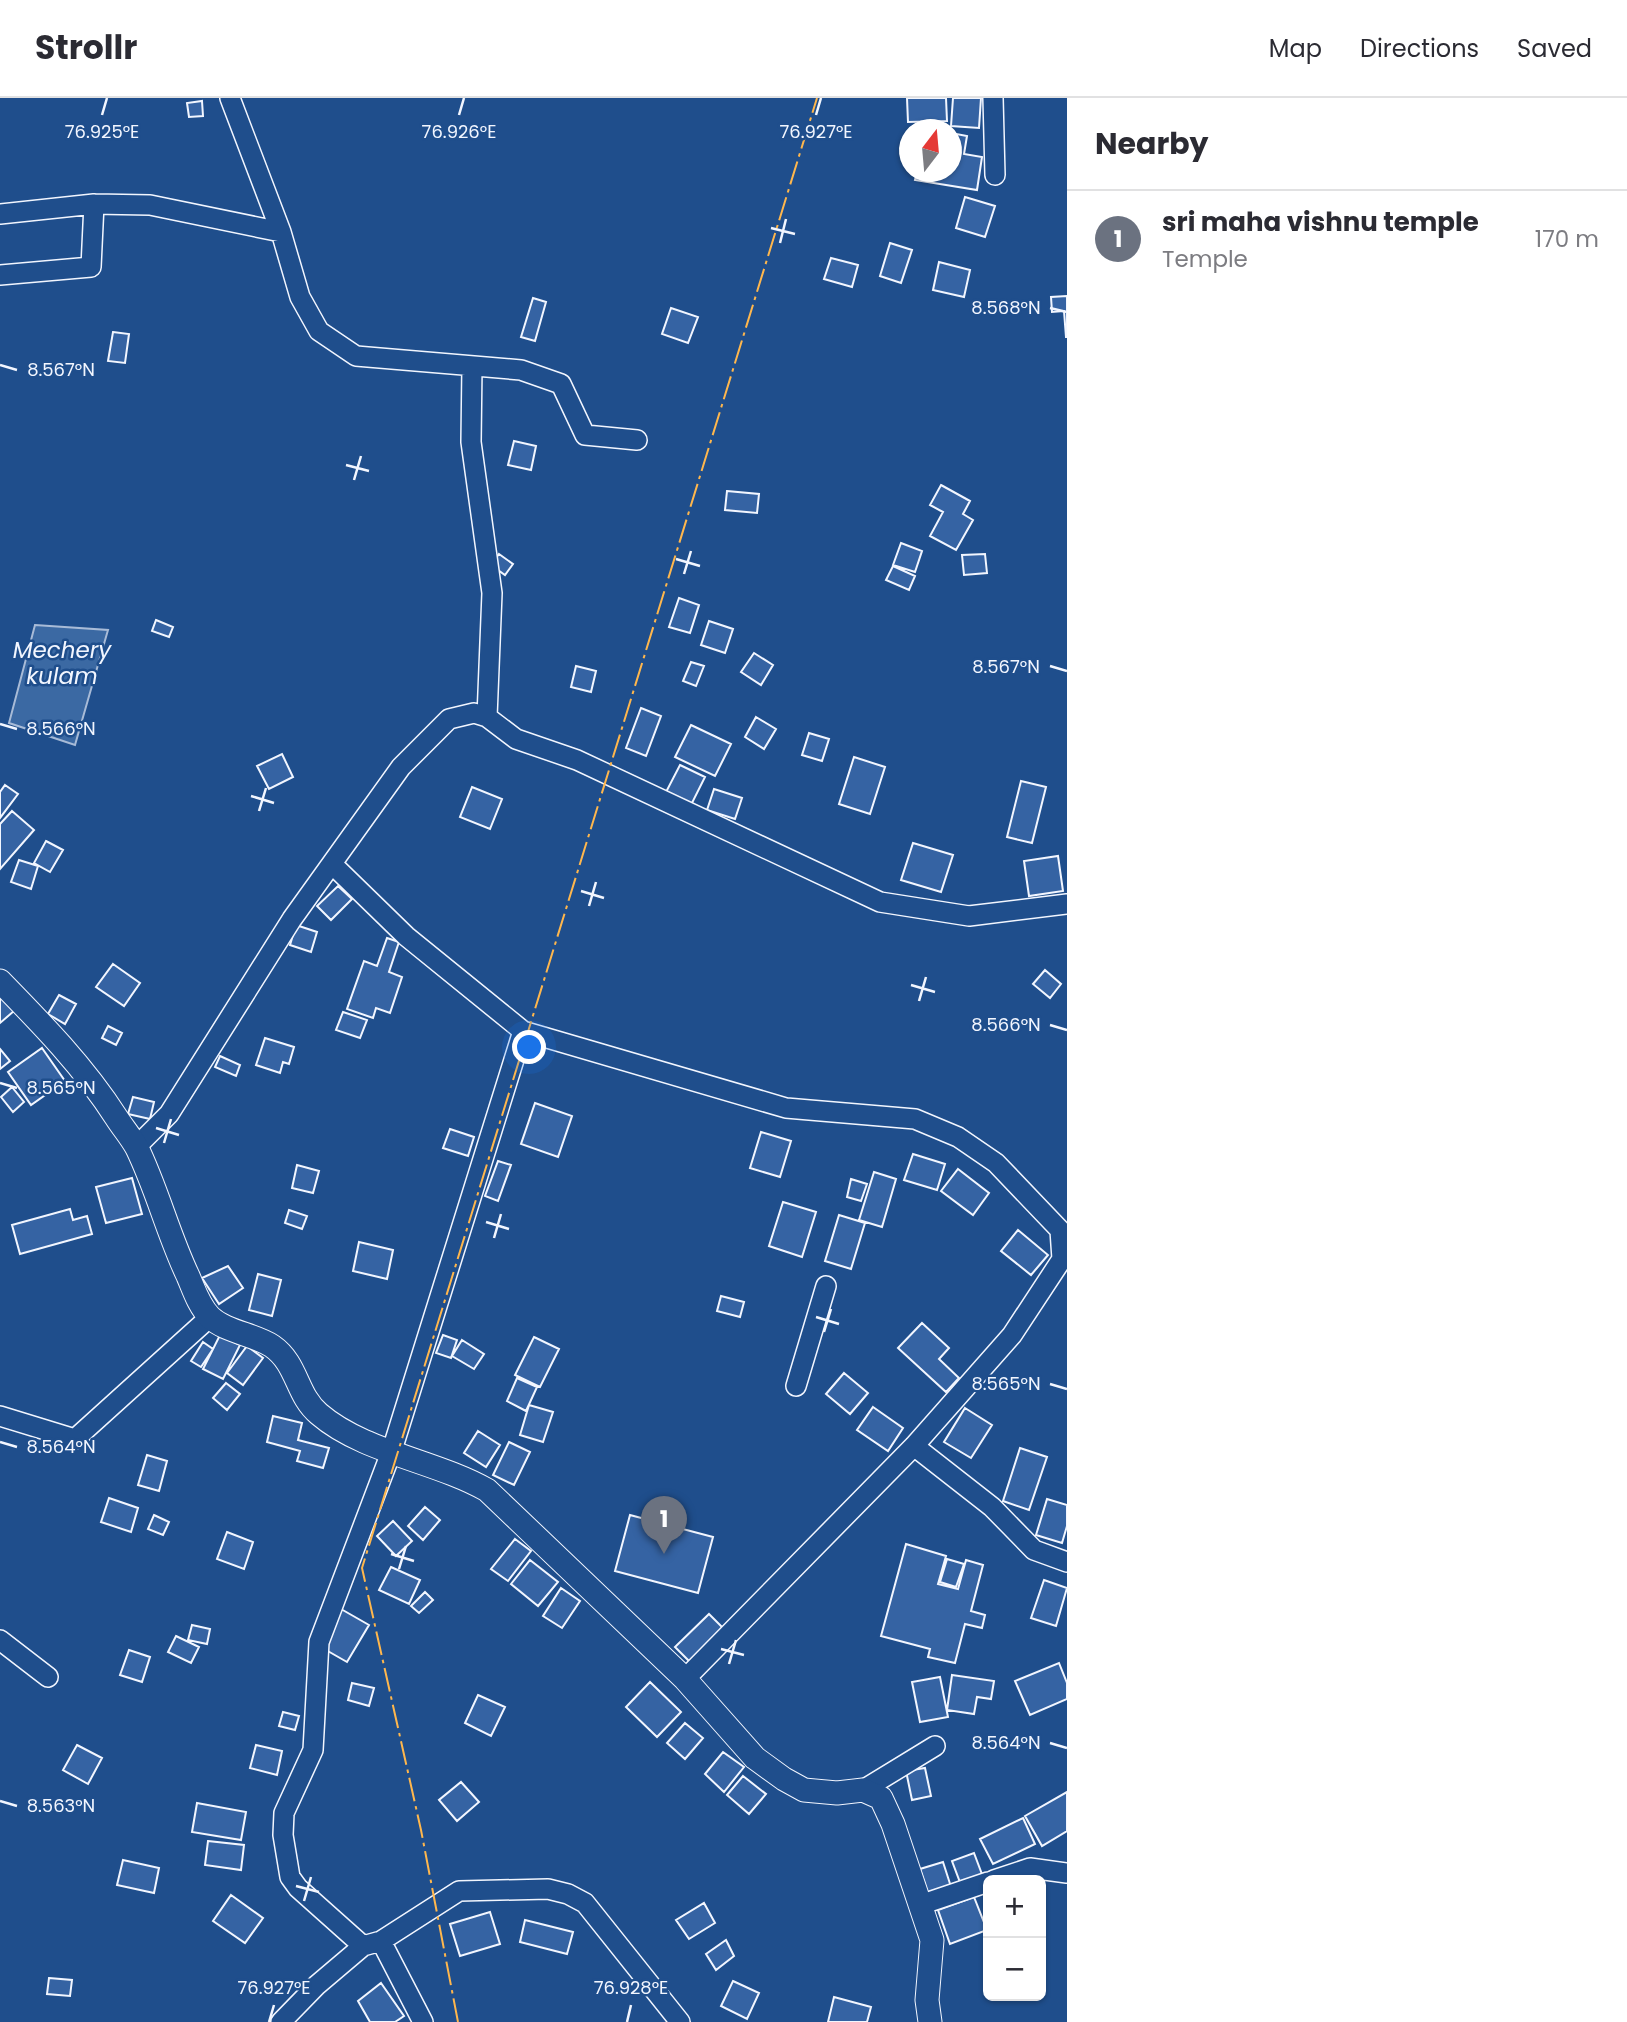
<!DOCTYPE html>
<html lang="en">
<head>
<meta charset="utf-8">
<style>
  :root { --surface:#fff; --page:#f2f2f3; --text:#2b2b33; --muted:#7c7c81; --line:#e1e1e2; --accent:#8a6a3f }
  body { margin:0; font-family:Poppins,sans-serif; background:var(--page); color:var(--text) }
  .controls { position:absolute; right:21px; bottom:21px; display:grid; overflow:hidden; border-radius:10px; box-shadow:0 2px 5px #0004 }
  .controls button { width:63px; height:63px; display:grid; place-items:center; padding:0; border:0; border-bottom:2px solid var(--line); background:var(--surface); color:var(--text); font:35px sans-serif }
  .compass { position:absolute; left:899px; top:21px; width:63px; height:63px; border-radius:50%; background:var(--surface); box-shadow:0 2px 5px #0004; rotate:16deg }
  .you { position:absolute; left:530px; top:950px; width:24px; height:24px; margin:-18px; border:5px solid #fff; border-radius:50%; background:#1a73e8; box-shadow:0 0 0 10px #1a73e833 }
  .badge { display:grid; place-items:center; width:46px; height:46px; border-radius:50%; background:var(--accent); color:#fff; font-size:23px; font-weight:700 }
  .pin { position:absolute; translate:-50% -58px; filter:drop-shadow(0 2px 4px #0008) }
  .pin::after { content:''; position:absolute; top:37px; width:24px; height:21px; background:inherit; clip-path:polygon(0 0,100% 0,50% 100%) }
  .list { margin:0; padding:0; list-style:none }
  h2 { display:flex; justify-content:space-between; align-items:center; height:91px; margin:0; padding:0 28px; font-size:30px }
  h2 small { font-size:23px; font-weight:400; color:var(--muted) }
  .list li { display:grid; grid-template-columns:46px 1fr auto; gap:21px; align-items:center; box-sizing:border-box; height:98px; padding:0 28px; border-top:2px solid var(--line) }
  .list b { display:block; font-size:26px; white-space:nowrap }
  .list p { margin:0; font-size:23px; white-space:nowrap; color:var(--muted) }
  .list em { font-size:23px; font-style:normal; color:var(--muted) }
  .map { position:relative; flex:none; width:1067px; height:1924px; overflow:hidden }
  header { display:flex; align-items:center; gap:42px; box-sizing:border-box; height:98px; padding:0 35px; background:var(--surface); border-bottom:2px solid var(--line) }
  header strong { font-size:33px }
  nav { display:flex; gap:38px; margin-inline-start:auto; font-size:24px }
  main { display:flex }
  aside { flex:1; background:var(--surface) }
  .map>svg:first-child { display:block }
  .water { fill:#3b69a3; stroke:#a8bbd7; stroke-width:2 }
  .building { fill:#3563a3; stroke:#f2f6ff; stroke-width:2 }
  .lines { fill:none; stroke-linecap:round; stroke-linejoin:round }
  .minor-casing { stroke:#f2f6ff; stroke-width:22 }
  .tertiary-casing { stroke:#f2f6ff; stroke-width:25 }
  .minor { stroke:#1f4e8c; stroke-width:19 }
  .tertiary { stroke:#1f4e8c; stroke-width:23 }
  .power { stroke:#ffb74d; stroke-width:2; stroke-dasharray:24 5 3.5 5; stroke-linecap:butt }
  .ticks { fill:none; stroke:#f2f6ff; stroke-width:2.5 }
  .labels { text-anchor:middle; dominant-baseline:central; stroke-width:5; stroke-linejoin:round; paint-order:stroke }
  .water-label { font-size:23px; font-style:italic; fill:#f2f6ff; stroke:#1f4e8c }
  .ticks-label { font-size:18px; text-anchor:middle; fill:#f2f6ff; stroke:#1f4e8c; stroke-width:5; stroke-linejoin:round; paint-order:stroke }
</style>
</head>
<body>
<header>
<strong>Strollr</strong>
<nav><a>Map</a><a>Directions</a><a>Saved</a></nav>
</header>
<main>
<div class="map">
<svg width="1067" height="1924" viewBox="0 0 1067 1924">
  <rect width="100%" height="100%" fill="#1f4e8c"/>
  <!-- water -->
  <path class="water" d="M35 527 108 532 75 647 9 625Z"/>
  <!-- building -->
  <path class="building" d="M907 0H946L947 23 908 24Z
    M953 0H981L979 30 951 28Z
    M202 3 203 18 189 19 187 5Z
    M951 35 967 38 964 56 982 59 977 92 915 82 917 74H951Z
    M965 99 995 108 985 139 956 130Z
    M890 145 912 152 901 185 880 178Z
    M831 160 858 167 852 189 824 181Z
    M939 164 970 172 964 199 933 192Z
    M1067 198V239H1066L1064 213 1052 214 1051 199Z
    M533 200 546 204 535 243 521 239Z
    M671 210 698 219 688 245 662 236Z
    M113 234 129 236 125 265 108 263Z
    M514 343 536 348 531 372 508 367Z
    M941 387 970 403 963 416 973 422 956 452 930 438 943 414 930 407Z
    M727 393 759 396 757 415 725 412Z
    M901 445 922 453 915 474 893 467Z
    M499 456 513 466 505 477 491 467Z
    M985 456 987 475 964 477 962 457Z
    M893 468 915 478 909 492 886 482Z
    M679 500 699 507 690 535 669 529Z
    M156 522 173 529 169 539 152 533Z
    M709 523 733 531 725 555 701 547Z
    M754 555 773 567 761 587 741 574Z
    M691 564 704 568 696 588 683 583Z
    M576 568 596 573 591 594 571 589Z
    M641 610 661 618 646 658 626 650Z
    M756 619 776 631 764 651 745 639Z
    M691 627 731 646 715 678 675 659Z
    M809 635 829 641 822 663 802 657Z
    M282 656 293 679 269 691 257 668Z
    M854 659 885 669 870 716 839 706Z
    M680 667 705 679 691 707 666 694Z
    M1021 683 1046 689 1032 745 1007 739Z
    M5 687 18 696 0 720V694Z
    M472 689 502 701 490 731 460 719Z
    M714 691 742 700 735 721 707 712Z
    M12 713 34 732 0 771V726Z
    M46 743 63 752 50 774 34 765Z
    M913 745 953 757 941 794 901 782Z
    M1058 758 1063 793 1029 798 1024 763Z
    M19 762 38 768 31 791 11 784Z
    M338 788 352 801 331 822 317 808Z
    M296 827 317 834 311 854 290 847Z
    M387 840 399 844 389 874 402 879 390 915 376 910 373 920 347 911 364 863 377 868Z
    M113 866 140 885 124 908 96 889Z
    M1045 872 1061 886 1050 900 1033 886Z
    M0 897 14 913 0 925Z
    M59 897 76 906 65 926 48 916Z
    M343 914 367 922 360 940 336 932Z
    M108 928 122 935 116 947 102 940Z
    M265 940 294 949 289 966 283 964 280 975 256 967Z
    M42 950 65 983 31 1007 8 974Z
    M0 951 10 963 0 971Z
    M220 958 240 967 236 978 215 969Z
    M12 989 24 1004 13 1014 1 999Z
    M133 999 154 1004 150 1021 128 1016Z
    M535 1005 572 1018 558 1059 521 1046Z
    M450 1031 474 1039 468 1058 443 1050Z
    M761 1034 791 1043 780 1079 750 1070Z
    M913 1056 945 1066 937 1092 904 1082Z
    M498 1063 511 1067 498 1103 485 1098Z
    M297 1067 319 1073 313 1095 292 1090Z
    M958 1071 989 1095 973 1117 941 1093Z
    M874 1074 896 1081 882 1129 859 1122Z
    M132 1080 142 1116 106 1125 96 1089Z
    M851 1081 867 1086 861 1103 847 1099Z
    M783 1104 816 1114 802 1159 769 1148Z
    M70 1111 73 1122 87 1118 92 1136 20 1156 12 1127Z
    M289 1112 307 1118 302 1131 285 1125Z
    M839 1117 865 1125 851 1171 825 1163Z
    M1018 1132 1048 1157 1031 1177 1001 1153Z
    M359 1144 393 1152 387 1181 353 1173Z
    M228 1168 243 1190 219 1206 202 1180Z
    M258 1176 281 1182 272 1218 249 1212Z
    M721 1198 744 1204 740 1219 717 1213Z
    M922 1225 949 1250 939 1261 959 1280 946 1294 898 1250Z
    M220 1237 240 1247 223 1281 203 1271Z
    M443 1237 457 1242 451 1260 436 1255Z
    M534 1239 559 1251 540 1289 515 1277Z
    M462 1242 484 1256 474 1271 452 1258Z
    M203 1244 213 1251 201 1269 191 1263Z
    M247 1248 263 1260 243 1287 227 1275Z
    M844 1275 868 1295 850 1316 826 1296Z
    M517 1280 537 1289 526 1313 507 1303Z
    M226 1285 240 1296 227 1312 213 1300Z
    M529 1307 553 1314 543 1344 520 1337Z
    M873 1309 903 1330 888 1353 857 1332Z
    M965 1310 992 1327 971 1360 944 1344Z
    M273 1318 302 1325 298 1342 329 1350 323 1370 297 1363 300 1353 267 1344Z
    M478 1333 500 1347 486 1369 464 1355Z
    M509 1344 530 1354 514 1387 493 1377Z
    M1020 1350 1047 1359 1029 1412 1003 1403Z
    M147 1357 167 1363 159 1393 138 1387Z
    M109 1400 138 1410 131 1434 101 1424Z
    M1047 1401 1067 1407V1428L1062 1445 1036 1437Z
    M425 1409 440 1422 423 1442 408 1428Z
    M154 1417 169 1424 163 1437 148 1431Z
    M630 1417 713 1439 698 1495 615 1473Z
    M393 1423 412 1443 396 1458 377 1438Z
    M227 1434 253 1444 244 1471 217 1461Z
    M515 1441 531 1453 508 1483 491 1471Z
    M906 1446 946 1458 938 1486 958 1491 966 1462 983 1467 971 1513 985 1517 982 1530 965 1526 955 1565 928 1559 930 1551 881 1538Z
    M947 1461 964 1466 956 1489 940 1484Z
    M530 1462 558 1484 538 1508 511 1486Z
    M391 1469 420 1482 409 1506 379 1492Z
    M1044 1482 1067 1490 1056 1528 1031 1520Z
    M561 1490 580 1503 562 1530 543 1518Z
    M425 1494 433 1502 419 1515 411 1508Z
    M341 1511 369 1527 347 1564 319 1548Z
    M709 1516 725 1532 691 1565 675 1549Z
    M192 1527 210 1531 207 1546 188 1542Z
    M176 1538 199 1549 191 1565 168 1554Z
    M129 1552 150 1559 142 1584 120 1577Z
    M1059 1565 1067 1585V1601L1030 1617 1015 1583Z
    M952 1577 994 1583 991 1601 977 1599 974 1616 947 1612Z
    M940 1579 948 1619 920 1624 912 1584Z
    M650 1584 681 1614 657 1639 626 1609Z
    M352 1585 374 1590 369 1608 348 1602Z
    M478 1597 505 1609 491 1638 465 1625Z
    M283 1614 299 1618 295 1632 279 1628Z
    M685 1625 703 1640 685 1661 667 1645Z
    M77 1647 102 1660 88 1686 63 1672Z
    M256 1647 282 1653 277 1677 250 1670Z
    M723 1654 744 1669 724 1694 705 1676Z
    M925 1670 931 1698 912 1702 906 1673Z
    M743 1678 766 1696 749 1716 727 1697Z
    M461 1684 479 1704 457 1723 439 1702Z
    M1067 1694V1733L1042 1748 1025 1718Z
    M197 1705 246 1714 241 1742 192 1734Z
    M1023 1720 1035 1746 993 1766 980 1741Z
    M208 1743 244 1747 241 1772 205 1767Z
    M974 1755 983 1779 961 1787 952 1763Z
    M123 1762 159 1770 154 1795 117 1787Z
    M943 1764 953 1795 930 1802 920 1771Z
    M231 1797 263 1820 245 1845 213 1823Z
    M974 1799 987 1832 950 1846 938 1812Z
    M704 1805 715 1825 689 1841 676 1822Z
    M490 1814 500 1846 460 1858 450 1826Z
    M525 1822 573 1834 567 1856 520 1844Z
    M726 1842 734 1858 716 1872 706 1856Z
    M49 1880 72 1882 70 1898 47 1896Z
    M733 1883 759 1895 747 1921 721 1908Z
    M381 1885 404 1918 395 1924H370L358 1903Z
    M834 1899 871 1909 867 1924H828Z"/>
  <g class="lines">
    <defs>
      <path id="minor" d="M230 0 281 134 300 199 319 233 356 258 521 272 561 286 585 337 637 342
        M993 0 995 77
        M0 116 94 106 150 107 281 134
        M0 177 91 169 94 106
        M472 268 471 344 492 495 487 619
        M332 766 406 838 523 933 786 1010 915 1021 958 1039 996 1065 1060 1132 1062 1161 1012 1237 914 1348 685 1581
        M136 1049 169 1016 292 821 401 669 449 621 474 615 487 619 516 641 577 662 880 804 969 818 1067 806
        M796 1288 826 1188
        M0 1318 75 1341 210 1219
        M914 1348 992 1409 1034 1452 1067 1464
        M0 1542 48 1579
        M863 1692 935 1648
        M994 1782 1030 1770 1067 1775
        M920 1807 988 1784
        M381 1843 423 1924
        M363 1848 381 1843 459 1793 548 1791 568 1796 585 1805 680 1924
        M281 1924 317 1887 363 1848 298 1790 290 1779 283 1737 284 1715 313 1652 319 1544 392 1352 523 933"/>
      <path id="tertiary" d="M0 883C42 926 84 969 116 1019 123 1030 131 1039 137 1050 157 1091 168 1136 188 1178 194 1192 199 1208 210 1219 226 1234 253 1236 272 1248 298 1266 296 1297 319 1316 363 1354 436 1363 487 1392L685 1581 755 1660 784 1681 804 1692 837 1695 863 1692 881 1700 893 1726 932 1842 927 1902 930 1924"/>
    </defs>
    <!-- minor casing -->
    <use href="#minor" class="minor-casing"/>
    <!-- tertiary casing -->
    <use href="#tertiary" class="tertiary-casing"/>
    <!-- minor -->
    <use href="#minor" class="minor"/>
    <!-- tertiary -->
    <use href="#tertiary" class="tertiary"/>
    <!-- power -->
    <path class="power" d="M458 1924 421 1732 362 1470 817 0"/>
  </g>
  <!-- ticks -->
  <path class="ticks" d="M102 17 107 0M459 17 464 0M816 17 821 0M771 130 795 136M780 145 786 121M1050 210 1067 214M0 267 17 272M346 367 369 373M354 382 361 358M676 461 700 468M684 476 691 453M1050 568 1067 573M0 626 17 631M251 698 274 705M259 713 266 690M581 793 604 800M589 808 596 784M911 887 935 894M919 903 926 879M1050 927 1067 932M0 985 17 990M156 1030 179 1037M164 1045 171 1021M486 1124 509 1131M494 1140 501 1116M816 1219 839 1226M824 1234 831 1211M1050 1286 1067 1291M0 1344 17 1349M391 1456 414 1463M399 1471 406 1448M721 1551 744 1557M729 1566 736 1542M1050 1645 1067 1650M0 1703 17 1708M296 1788 319 1794M304 1803 311 1779M269 1924 274 1907M627 1924 631 1907"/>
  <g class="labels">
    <!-- water labels -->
    <g class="water-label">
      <text x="62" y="552">Mechery<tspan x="62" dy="26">kulam</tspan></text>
    </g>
  </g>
  <g class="ticks-label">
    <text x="102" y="40">76.925°E</text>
    <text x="459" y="40">76.926°E</text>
    <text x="816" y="40">76.927°E</text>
    <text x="1006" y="216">8.568°N</text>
    <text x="61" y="278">8.567°N</text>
    <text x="1006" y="575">8.567°N</text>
    <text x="61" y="637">8.566°N</text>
    <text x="1006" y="933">8.566°N</text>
    <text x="61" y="996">8.565°N</text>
    <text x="1006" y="1292">8.565°N</text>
    <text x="61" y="1355">8.564°N</text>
    <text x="1006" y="1651">8.564°N</text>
    <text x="61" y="1714">8.563°N</text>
    <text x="274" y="1896">76.927°E</text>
    <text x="631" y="1896">76.928°E</text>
  </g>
</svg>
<div class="controls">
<button>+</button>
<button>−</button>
</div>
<svg class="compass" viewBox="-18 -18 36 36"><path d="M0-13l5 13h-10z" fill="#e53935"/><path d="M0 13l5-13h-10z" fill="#7c7c81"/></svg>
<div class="you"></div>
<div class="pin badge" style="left:664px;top:1456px;background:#6b7280">1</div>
</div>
<aside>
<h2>Nearby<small></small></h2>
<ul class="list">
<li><span class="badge" style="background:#6b7280">1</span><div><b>sri maha vishnu temple</b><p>Temple</p></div><em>170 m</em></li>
</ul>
</aside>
</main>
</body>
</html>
